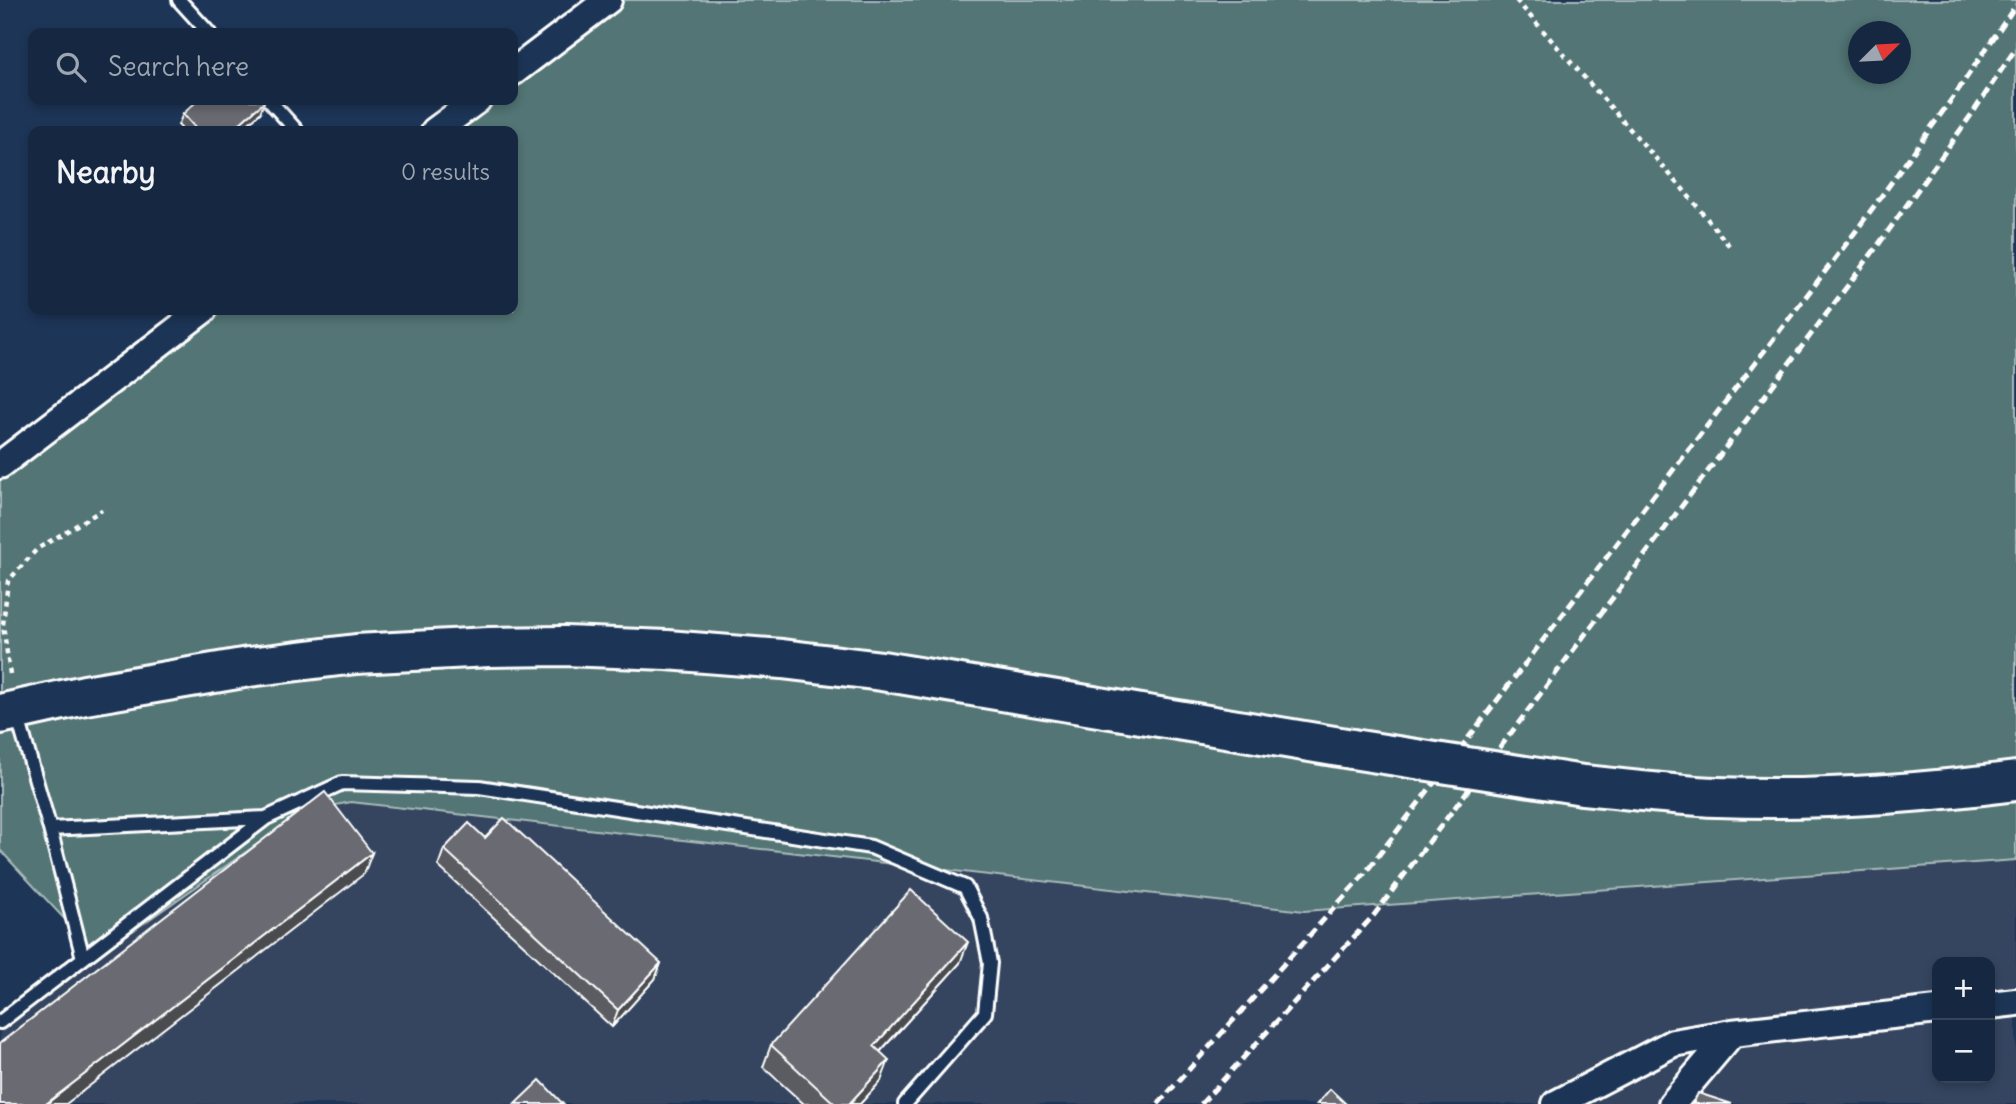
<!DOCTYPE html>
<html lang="en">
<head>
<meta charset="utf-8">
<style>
  :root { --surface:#162841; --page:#1f3048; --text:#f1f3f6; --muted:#9ea6b1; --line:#35445a }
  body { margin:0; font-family:Delius,sans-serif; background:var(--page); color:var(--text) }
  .controls { position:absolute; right:21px; bottom:21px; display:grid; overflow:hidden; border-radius:14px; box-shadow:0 4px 10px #0003 }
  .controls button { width:63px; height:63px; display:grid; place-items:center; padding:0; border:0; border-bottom:2px solid var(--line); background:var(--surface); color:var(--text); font:35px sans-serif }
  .compass { position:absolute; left:1848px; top:21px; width:63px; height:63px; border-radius:50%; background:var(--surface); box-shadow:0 4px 10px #0003; rotate:66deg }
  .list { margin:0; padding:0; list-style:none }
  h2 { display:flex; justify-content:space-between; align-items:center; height:91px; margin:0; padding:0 28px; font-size:30px }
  h2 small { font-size:23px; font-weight:400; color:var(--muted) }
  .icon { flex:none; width:38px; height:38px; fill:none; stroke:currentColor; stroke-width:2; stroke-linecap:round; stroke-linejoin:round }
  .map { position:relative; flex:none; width:2016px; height:1104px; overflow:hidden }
  .search { position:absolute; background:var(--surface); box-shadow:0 4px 10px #0003; left:28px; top:28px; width:490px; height:77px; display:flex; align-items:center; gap:18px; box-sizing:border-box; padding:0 24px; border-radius:14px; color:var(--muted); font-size:26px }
  .panel { position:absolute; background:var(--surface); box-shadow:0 4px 10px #0003; left:28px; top:126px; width:490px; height:189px; border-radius:14px }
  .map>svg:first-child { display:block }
  .built { fill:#34455f; fill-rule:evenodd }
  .green { fill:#537575; stroke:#a9baba; stroke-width:2; fill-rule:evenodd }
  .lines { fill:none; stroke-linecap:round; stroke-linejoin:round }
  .lane-casing { stroke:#fff; stroke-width:18 }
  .street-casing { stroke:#fff; stroke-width:32 }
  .primary-casing { stroke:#fff; stroke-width:44 }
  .path { stroke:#fff; stroke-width:4.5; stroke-dasharray:5 5; stroke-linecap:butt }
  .lane { stroke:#1d3557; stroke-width:12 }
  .street { stroke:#1d3557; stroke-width:26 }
  .primary { stroke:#1d3557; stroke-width:38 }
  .rail { stroke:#fff; stroke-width:5; stroke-dasharray:10 5; stroke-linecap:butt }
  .primary-bridge-casing { stroke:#fff; stroke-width:44; stroke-linecap:butt }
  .primary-bridge { stroke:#1d3557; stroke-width:38 }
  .wall { fill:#5a5c62; stroke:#fff; stroke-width:2 }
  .shaded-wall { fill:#4a4b50; stroke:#fff; stroke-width:2 }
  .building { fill:#696b72; stroke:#fff; stroke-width:2 }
</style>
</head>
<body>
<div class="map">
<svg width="2016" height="1104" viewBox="0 0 2016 1104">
  <rect width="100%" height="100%" fill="#1d3557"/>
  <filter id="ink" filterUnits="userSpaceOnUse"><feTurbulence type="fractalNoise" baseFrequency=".0143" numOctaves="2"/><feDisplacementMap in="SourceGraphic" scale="14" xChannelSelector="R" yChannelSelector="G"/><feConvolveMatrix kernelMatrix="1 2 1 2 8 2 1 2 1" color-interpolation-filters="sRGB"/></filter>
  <g filter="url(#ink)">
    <!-- built -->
    <path class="built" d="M351 802 1304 911 2016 860V1104H0V1031L98 955 305 811ZM1937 962H1990V1078H1937Z"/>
    <!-- green -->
    <path class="green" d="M608 0H2016V860L1304 911 351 802 305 811 98 955 0 850V465L203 310H513V131H435L477 100H513V72ZM1858 32H1900V74H1858Z"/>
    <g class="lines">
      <defs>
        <path id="lane" d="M179 0 209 33
          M269 100 297 131
          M17 714 50 829 83 958
          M50 829 266 818
          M0 1022 266 818 342 783 479 787 871 847 965 887 981 918 990 963 985 1013 905 1104"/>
        <path id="street" d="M513 72 608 0
          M435 131 477 100
          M0 465 203 310
          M1990 1005 2016 1002
          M1556 1104 1673 1043 1732 1033 1937 1010
          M1672 1104 1732 1033"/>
        <path id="primary" d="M0 714 85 695 249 667 356 654 489 647 565 646 667 650 782 659 882 671 1352 749
          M1583 785C1627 789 1672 795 1717 797 1817 801 1916 794 2016 781"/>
      </defs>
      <!-- lane casing -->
      <use href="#lane" class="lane-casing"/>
      <!-- street casing -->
      <use href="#street" class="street-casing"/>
      <!-- primary casing -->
      <use href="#primary" class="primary-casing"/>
      <!-- path -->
      <path class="path" d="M1516 0 1682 188 1732 249
        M10 674 3 625 8 581 37 549 102 510"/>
      <!-- lane -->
      <use href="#lane" class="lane"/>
      <!-- street -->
      <use href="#street" class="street"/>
      <!-- primary -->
      <use href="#primary" class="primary"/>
      <!-- rail -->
      <path class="rail" d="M1158 1104 1362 877 1856 231 1954 96 2016 5
        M1201 1104 1374 915 1876 248 1974 111 2016 48"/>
      <defs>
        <path id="primary-bridge" d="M1352 749 1583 785"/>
      </defs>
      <!-- primary-bridge casing -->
      <use href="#primary-bridge" class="primary-bridge-casing"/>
      <!-- primary-bridge -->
      <use href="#primary-bridge" class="primary-bridge"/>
    </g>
    <!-- wall -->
    <path class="wall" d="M260 113 240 131H184L178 125 183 114Z
      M485 838 661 963 655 979 612 1027 438 866 444 849Z
      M960 963 880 1052 881 1081 860 1104H804L763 1067 771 1045Z"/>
    <!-- shaded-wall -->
    <path class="shaded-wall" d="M264 102 260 113 240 131H231Z
      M372 853 364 874 66 1104H46Z
      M968 942 960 963 866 1067 874 1046Z
      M661 963 655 979 612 1027 618 1010Z
      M889 1060 881 1081 860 1104H849Z"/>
    <!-- building -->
    <path class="building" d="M198 100H262L264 102 231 131H198L183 114Z
      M325 792 372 853 46 1104H0V1043Z
      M504 818 661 963 618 1010 444 849 469 823 485 838Z
      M911 890 968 942 874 1046 889 1060 849 1104H835L771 1045Z
      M540 1080 563 1104H515Z
      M1330 1089 1346 1104H1317Z
      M1698 1093 1732 1104H1693Z"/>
  </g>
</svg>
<div class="controls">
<button>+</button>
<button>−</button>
</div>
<svg class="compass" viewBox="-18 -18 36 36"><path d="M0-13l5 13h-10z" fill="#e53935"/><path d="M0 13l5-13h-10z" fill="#9ea6b1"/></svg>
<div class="search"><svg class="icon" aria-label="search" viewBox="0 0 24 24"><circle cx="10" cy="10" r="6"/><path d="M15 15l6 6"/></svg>Search here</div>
<section class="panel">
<h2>Nearby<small>0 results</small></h2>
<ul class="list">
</ul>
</section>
</div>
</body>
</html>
